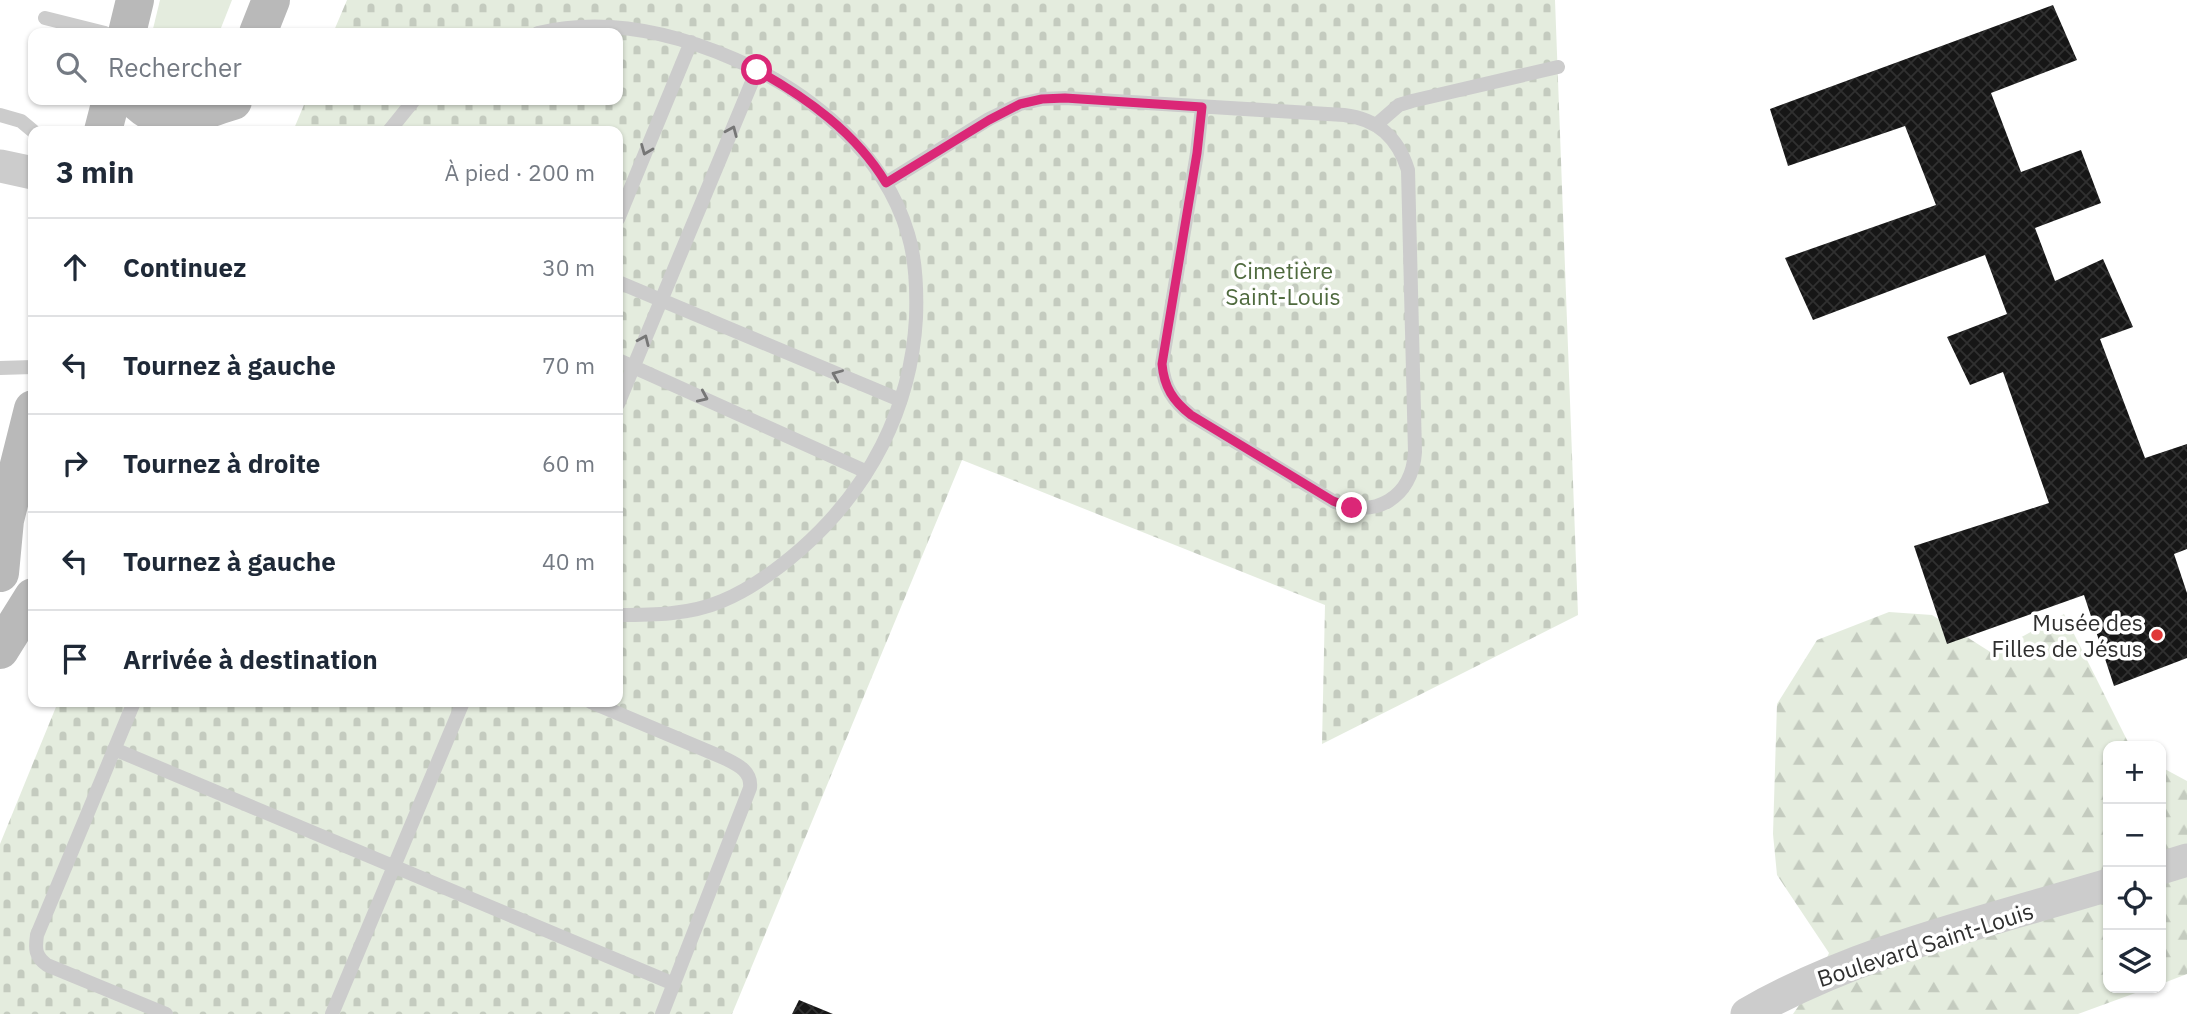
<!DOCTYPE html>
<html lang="fr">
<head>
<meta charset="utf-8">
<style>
  :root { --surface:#fff; --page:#f6f6f7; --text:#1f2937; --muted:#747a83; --line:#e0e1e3 }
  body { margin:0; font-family:"IBM Plex Sans",sans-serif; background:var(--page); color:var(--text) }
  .controls { position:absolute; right:21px; bottom:21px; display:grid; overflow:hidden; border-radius:14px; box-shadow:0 2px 5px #0004 }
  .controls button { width:63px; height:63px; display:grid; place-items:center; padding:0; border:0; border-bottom:2px solid var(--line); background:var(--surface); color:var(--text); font:35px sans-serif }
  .stop { position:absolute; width:21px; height:21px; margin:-16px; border:5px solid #db2777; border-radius:50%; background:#fff }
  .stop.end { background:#db2777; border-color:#fff; box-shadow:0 2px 7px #0008 }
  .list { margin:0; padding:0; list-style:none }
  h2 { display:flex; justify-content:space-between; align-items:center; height:91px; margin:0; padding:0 28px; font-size:30px }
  h2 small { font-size:23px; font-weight:400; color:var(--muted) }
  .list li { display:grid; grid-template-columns:46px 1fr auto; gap:21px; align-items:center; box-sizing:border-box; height:98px; padding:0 28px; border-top:2px solid var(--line) }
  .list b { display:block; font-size:26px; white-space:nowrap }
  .list em { font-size:23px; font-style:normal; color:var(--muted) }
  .icon { flex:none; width:38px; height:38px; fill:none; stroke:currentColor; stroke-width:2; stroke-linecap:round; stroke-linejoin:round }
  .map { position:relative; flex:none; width:2187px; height:1014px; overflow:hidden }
  .search { position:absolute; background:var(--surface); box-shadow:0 2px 5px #0004; left:28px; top:28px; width:595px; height:77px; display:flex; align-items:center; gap:18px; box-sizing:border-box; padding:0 24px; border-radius:14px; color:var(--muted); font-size:26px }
  .panel { position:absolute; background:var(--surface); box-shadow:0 2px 5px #0004; left:28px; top:126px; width:595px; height:581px; border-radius:14px }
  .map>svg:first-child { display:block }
  .grass { fill:#e4ecde }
  .forest { fill:url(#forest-firs) }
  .cemetery { fill:url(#cemetery-stones) }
  .building { fill:url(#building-cross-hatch) }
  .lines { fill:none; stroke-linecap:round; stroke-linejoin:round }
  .service { stroke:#ccc; stroke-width:14 }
  .tertiary { stroke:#ccc; stroke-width:33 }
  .secondary { stroke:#b9b9b9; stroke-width:38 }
  .oneway { stroke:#767676 }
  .route { stroke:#db2777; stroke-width:9 }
  .poi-dot { fill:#e03837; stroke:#fff; stroke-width:2.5 }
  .labels { text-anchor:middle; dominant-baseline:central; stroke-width:7; stroke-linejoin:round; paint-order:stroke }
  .park-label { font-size:23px; fill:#4f6a3e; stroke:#fff }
  .poi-label { font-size:23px; fill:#2f2f2f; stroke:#fff; text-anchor:end }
  .street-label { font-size:23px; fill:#2f2f2f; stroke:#fff }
</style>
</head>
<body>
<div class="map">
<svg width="2187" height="1014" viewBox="0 0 2187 1014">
  <defs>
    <pattern id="forest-firs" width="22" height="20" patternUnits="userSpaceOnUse" patternTransform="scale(1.75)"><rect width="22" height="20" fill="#e4ecde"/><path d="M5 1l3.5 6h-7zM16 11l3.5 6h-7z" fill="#c4cbbf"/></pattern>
    <pattern id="cemetery-stones" width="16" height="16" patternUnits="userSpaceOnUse" patternTransform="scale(1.75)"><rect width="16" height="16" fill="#e4ecde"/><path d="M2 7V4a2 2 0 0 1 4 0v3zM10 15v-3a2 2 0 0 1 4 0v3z" fill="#c4cbbf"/></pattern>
    <pattern id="building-cross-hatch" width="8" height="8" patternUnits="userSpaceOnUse" patternTransform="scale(1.75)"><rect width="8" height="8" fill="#161616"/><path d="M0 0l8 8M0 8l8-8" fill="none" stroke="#303030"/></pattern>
  </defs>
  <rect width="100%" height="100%" fill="#fff"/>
  <!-- grass -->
  <path class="grass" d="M160 0H232L219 33H152Z"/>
  <!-- forest -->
  <path class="forest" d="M1889 612 1932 615 1992 653 2064 614 2130 746H2108V988H2149L2078 1014H1793L1819 976 1829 953 1777 875 1773 834 1777 704 1817 640Z
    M2161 767 2187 781V974L2161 984Z"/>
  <!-- cemetery -->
  <path class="cemetery" d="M347 0H1555L1578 615 1322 744 1325 605 962 460 732 1014H0V844L58 702H618V131H293L306 100H618V33H333Z"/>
  <!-- building -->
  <path class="building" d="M2053 5 2077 60 1991 93 2021 172 2081 150 2101 203 2035 228 2055 281 2103 259 2133 327 2100 339 2145 458 2187 444V549L2174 554 2187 593V658L2114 686 2084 595 1947 644 1914 546 2049 503 2003 372 1970 385 1947 337 2007 314 1985 255 1813 320 1785 258 1936 205 1905 126 1788 166 1770 109Z
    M799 1000 833 1014H792Z"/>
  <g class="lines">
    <!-- service -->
    <path class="service" d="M45 18 105 33
      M538 33C605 17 672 32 734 59 809 91 884 152 908 234 916 260 917 290 916 318 911 409 869 489 801 549 778 569 751 589 722 601 689 615 653 615 618 615
      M0 115 21 121 33 131
      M1376 125 1399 105 1412 101 1558 67
      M389 131 414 100
      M886 183 989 119 1020 104 1042 99 1065 98 1344 115C1378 119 1398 138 1408 170L1415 452C1412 498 1375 520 1333 501L1191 415C1173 401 1164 387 1162 364L1197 153 1202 107
      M618 219 691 42
      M618 282 900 400
      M618 360 867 472
      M0 368 33 367
      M618 404 757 70
      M134 702 37 935C35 949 35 956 47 965L166 1014
      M591 702 724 758C738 765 752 771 750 788L662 1014
      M114 749 674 984
      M332 1014 463 702"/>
    <!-- tertiary -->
    <path class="tertiary" d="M0 166 33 173
      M2161 868 2187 860
      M1747 1014C1858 950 1986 922 2108 885"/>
    <!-- secondary -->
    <path class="secondary" d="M127 33 135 0
      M258 33 271 0
      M136 100C165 131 198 111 233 101
      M103 131 111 100
      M0 573 5 520 33 409
      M0 650 33 597"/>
  </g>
  <!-- one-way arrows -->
  <defs><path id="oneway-chevron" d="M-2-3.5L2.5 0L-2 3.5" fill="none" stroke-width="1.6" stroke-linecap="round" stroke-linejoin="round" transform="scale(1.75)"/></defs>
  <g class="oneway">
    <use href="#oneway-chevron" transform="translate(732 131) rotate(-67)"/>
    <use href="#oneway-chevron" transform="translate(646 150) rotate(112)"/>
    <use href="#oneway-chevron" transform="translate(644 340) rotate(-66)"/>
    <use href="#oneway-chevron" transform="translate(837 375) rotate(-157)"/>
    <use href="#oneway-chevron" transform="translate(703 397) rotate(24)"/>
  </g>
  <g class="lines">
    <!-- route -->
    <path class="route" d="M757 70C807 98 856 133 886 183L989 120 1020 104 1042 99 1065 98 1202 107 1197 153 1162 364C1164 387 1173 401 1191 415L1333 501 1352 508"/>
  </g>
  <!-- markers -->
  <circle class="poi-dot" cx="2157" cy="635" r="7"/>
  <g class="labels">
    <!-- park labels -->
    <g class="park-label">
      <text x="1283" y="270">Cimetière<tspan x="1283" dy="26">Saint-Louis</tspan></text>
    </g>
    <!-- poi labels -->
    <g class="poi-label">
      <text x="2143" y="622">Musée des<tspan x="2143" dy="26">Filles de Jésus</tspan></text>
    </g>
    <!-- street labels -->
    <g class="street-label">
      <text transform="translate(1925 944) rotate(-18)">Boulevard Saint-Louis</text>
    </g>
  </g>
</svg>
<div class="controls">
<button>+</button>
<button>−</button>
<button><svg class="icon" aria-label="locate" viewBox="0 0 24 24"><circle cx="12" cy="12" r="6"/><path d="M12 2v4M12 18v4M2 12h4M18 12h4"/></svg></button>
<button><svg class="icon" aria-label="layers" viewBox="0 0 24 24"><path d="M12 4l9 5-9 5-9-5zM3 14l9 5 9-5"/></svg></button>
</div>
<div class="stop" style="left:757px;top:70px"></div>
<div class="stop end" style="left:1352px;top:508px"></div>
<div class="search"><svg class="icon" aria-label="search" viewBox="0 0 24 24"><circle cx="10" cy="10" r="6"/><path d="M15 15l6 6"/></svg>Rechercher</div>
<section class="panel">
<h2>3 min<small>À pied · 200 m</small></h2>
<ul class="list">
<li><svg class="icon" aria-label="ahead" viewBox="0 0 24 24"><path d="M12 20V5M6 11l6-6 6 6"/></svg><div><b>Continuez</b></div><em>30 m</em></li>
<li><svg class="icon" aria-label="left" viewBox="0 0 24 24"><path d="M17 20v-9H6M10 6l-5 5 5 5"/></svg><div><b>Tournez à gauche</b></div><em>70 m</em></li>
<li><svg class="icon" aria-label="right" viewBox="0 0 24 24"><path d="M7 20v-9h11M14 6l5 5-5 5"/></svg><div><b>Tournez à droite</b></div><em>60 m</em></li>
<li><svg class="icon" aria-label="left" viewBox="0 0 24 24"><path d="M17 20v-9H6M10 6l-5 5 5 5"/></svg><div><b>Tournez à gauche</b></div><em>40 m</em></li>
<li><svg class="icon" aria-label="arrive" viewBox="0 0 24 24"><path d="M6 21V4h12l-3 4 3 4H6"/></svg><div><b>Arrivée à destination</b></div></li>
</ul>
</section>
</div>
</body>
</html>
